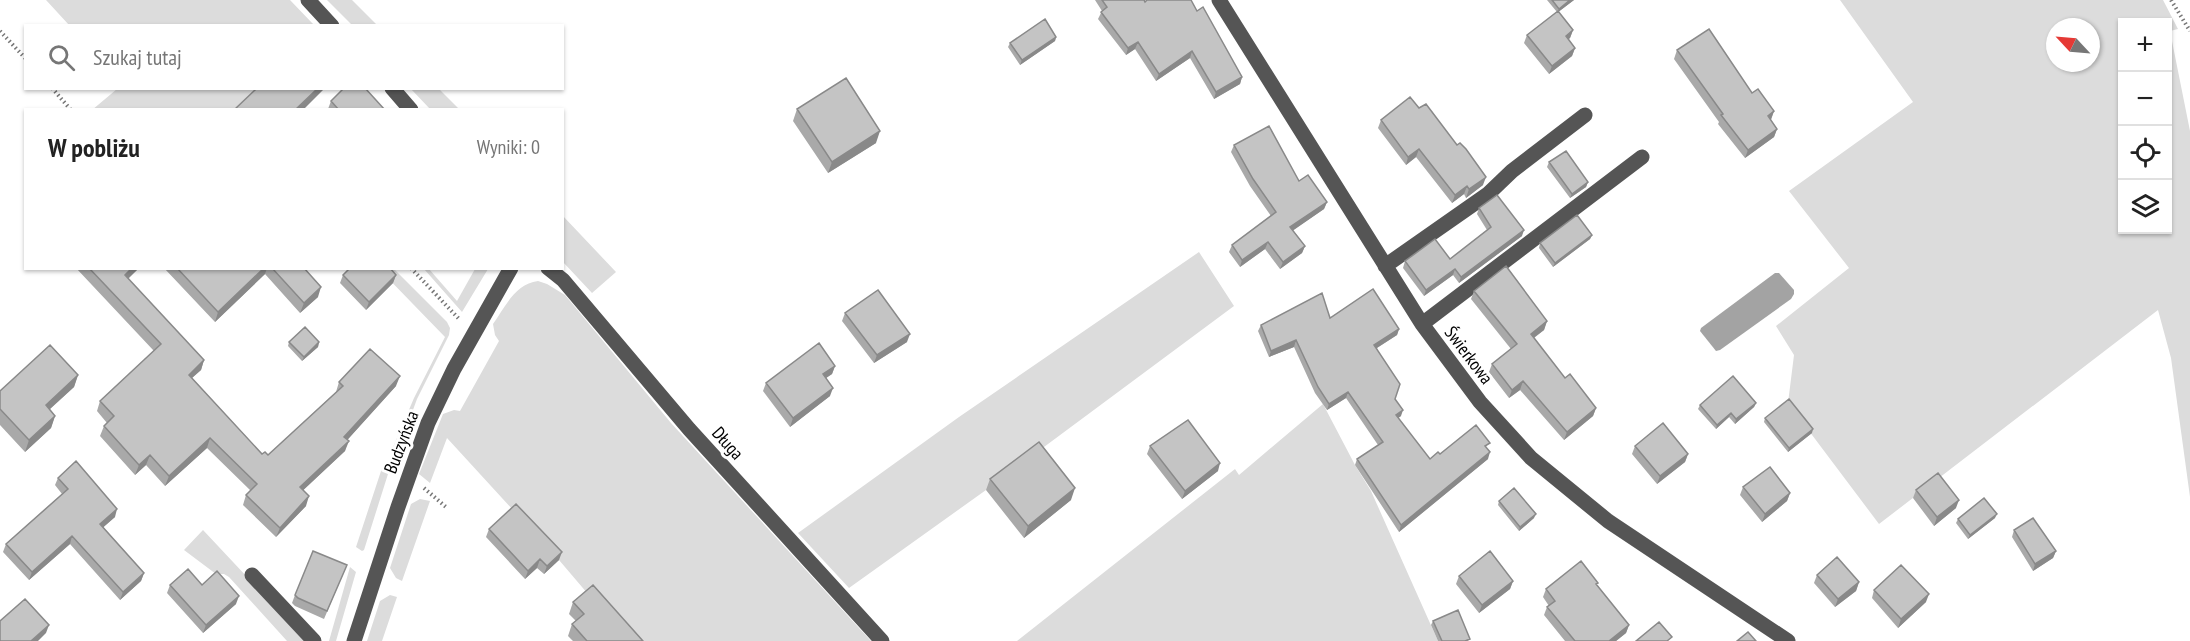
<!DOCTYPE html>
<html lang="pl">
<head>
<meta charset="utf-8">
<style>
  :root { --surface:#fff; --page:#f6f6f6; --text:#222; --muted:#767676; --line:#e0e0e0 }
  body { margin:0; font-family:"PT Sans Narrow",sans-serif; background:var(--page); color:var(--text) }
  .controls { position:absolute; right:18px; top:18px; display:grid; overflow:hidden; border-radius:0px; box-shadow:0 2px 4px #0004 }
  .controls button { width:54px; height:54px; display:grid; place-items:center; padding:0; border:0; border-bottom:2px solid var(--line); background:var(--surface); color:var(--text); font:30px sans-serif }
  .compass { position:absolute; left:2046px; top:18px; width:54px; height:54px; border-radius:50%; background:var(--surface); box-shadow:0 2px 4px #0004; rotate:296deg }
  .list { margin:0; padding:0; list-style:none }
  h2 { display:flex; justify-content:space-between; align-items:center; height:78px; margin:0; padding:0 24px; font-size:26px }
  h2 small { font-size:20px; font-weight:400; color:var(--muted) }
  .icon { flex:none; width:33px; height:33px; fill:none; stroke:currentColor; stroke-width:2; stroke-linecap:round; stroke-linejoin:round }
  .map { position:relative; flex:none; width:2190px; height:641px; overflow:hidden }
  .search { position:absolute; background:var(--surface); box-shadow:0 2px 4px #0004; left:24px; top:24px; width:540px; height:66px; display:flex; align-items:center; gap:15px; box-sizing:border-box; padding:0 21px; border-radius:0px; color:var(--muted); font-size:22px }
  .panel { position:absolute; background:var(--surface); box-shadow:0 2px 4px #0004; left:24px; top:108px; width:540px; height:162px; border-radius:0px }
  .map>svg:first-child { display:block }
  .green { fill:#dcdcdc; fill-rule:evenodd }
  .water { fill:#a3a3a3 }
  .lines { fill:none; stroke-linecap:round; stroke-linejoin:round }
  .path { stroke:#777; stroke-width:4; stroke-dasharray:1.5 3; stroke-linecap:butt }
  .minor { stroke:#555; stroke-width:15 }
  .wall { fill:#a9a9a9 }
  .shaded-wall { fill:#898989 }
  .building { fill:#c4c4c4; stroke:#898989; stroke-width:1.5 }
  .labels { text-anchor:middle; dominant-baseline:central; stroke-width:6; stroke-linejoin:round; paint-order:stroke }
  .street-label { font-size:18px; fill:#000; stroke:#fff }
</style>
</head>
<body>
<div class="map">
<svg width="2190" height="641" viewBox="0 0 2190 641">
  <rect width="100%" height="100%" fill="#fff"/>
  <!-- green -->
  <path class="green" d="M46 0H290L314 25H69Z
    M327 0H352L377 25H352Z
    M1840 0H2163L2178 29 2170 31 2190 131V497L2171 358 2158 310 1879 524 1788 403 1794 355 1776 326 1849 268 1789 191 1913 102ZM2122 22H2168V230H2122ZM2055 27H2091V63H2055Z
    M117 89H264L241 109 92 110Z
    M411 89H439L459 109H430Z
    M563 216 616 272 592 293 563 262Z
    M1199 252 1234 306 986 490 849 588 798 533 959 417Z
    M379 269H394L447 322 450 328 449 335 417 399 396 456 391 452 414 398 445 337Z
    M424 269H429L457 301 475 269H488L462 312Z
    M538 281 547 284 565 295 671 423 871 641H628L559 560 447 438 430 483 419 474 443 414 454 410 460 411 499 341 495 335 493 324C505 307 515 284 538 281Z
    M1323 404 1355 465 1371 491 1438 641H1017L1235 469 1239 475Z
    M382 468 388 474 364 550 362 551 356 547 357 544Z
    M420 499 430 501 402 581 396 578 390 568 411 504Z
    M203 530 307 641H287L229 577 224 574H216L184 550Z
    M350 567 356 572 336 641H329Z
    M390 595 397 597 382 641H367L380 601Z"/>
  <!-- water -->
  <path class="water" d="M1775 273H1779L1794 290V294L1791 299 1720 350 1716 351 1700 331 1701 328Z"/>
  <g class="lines">
    <!-- path -->
    <path class="path" d="M2171 0 2190 31
      M0 31 26 59
      M52 88 71 110
      M411 268 460 320
      M424 488 446 507"/>
    <!-- minor -->
    <path class="minor" d="M308 0 332 26
      M1219 0 1422 324 1480 402 1531 458 1608 521 1788 641
      M392 88 411 110
      M1385 266 1488 194 1512 171 1585 115
      M548 268 563 280 689 429 882 641
      M1422 324 1642 157
      M252 575 314 641
      M354 641 398 507 428 423 454 369 511 268"/>
  </g>
  <!-- wall -->
  <path class="wall" d="M1095 0H1144L1145 2 1197 11 1242 77 1240 84 1214 99 1190 58 1156 81 1135 49 1126 55 1098 19 1102 11Z
    M1547 0H1574L1558 12 1573 30 1570 38 1568 39 1575 48 1572 56 1549 74 1524 43 1527 35 1557 12Z
    M1056 37 1055 41 1020 65 1008 47 1010 43Z
    M1677 50 1752 93 1774 111 1771 120 1777 129 1774 137 1745 158 1718 124 1719 122 1674 59Z
    M331 101 385 110 328 109Z
    M1419 108 1483 185 1466 198 1464 194 1452 203 1416 157 1406 165 1378 128 1381 120Z
    M797 109 876 143 828 173 793 121Z
    M1234 145 1299 181 1327 202 1324 209 1293 230 1305 246 1302 253 1280 269 1265 249 1240 267 1229 252 1232 245 1271 216 1250 186 1231 152Z
    M1549 162 1588 182 1586 187 1570 198 1547 167Z
    M1479 208 1522 236 1459 283 1453 275 1424 296 1403 268 1405 261 1450 259 1487 230 1477 214Z
    M1592 235 1590 239 1553 267 1539 248 1540 243Z
    M76 268H139L128 279 204 360 201 370 192 378 262 454 268 455 336 392 339 382 396 386 347 440 345 451 303 490 306 506 276 537 243 505 246 495 251 491 207 448 165 486 146 465 135 475 100 436 104 426 107 423 97 411 100 401 154 351Z
    M164 268H304L318 297 300 313 265 274 215 322Z
    M343 275H396L393 283 366 310 340 283Z
    M1474 291 1547 321 1544 330 1534 338 1565 378 1596 408 1593 416 1564 440 1520 390 1509 398 1489 372 1492 364 1511 349 1471 299Z
    M845 313 907 342 874 363 842 321Z
    M1330 318 1399 329 1397 335 1377 348 1401 416 1398 418 1430 459 1440 454 1487 449 1488 459 1399 532 1355 465 1357 459 1378 445 1346 398 1327 410 1315 393 1294 347 1269 357 1258 331 1261 325Z
    M289 342H319L318 347 302 361 288 346Z
    M835 366 832 374 826 378 830 396 790 427 763 391 766 383Z
    M78 375 74 387 49 410 55 416 51 428 25 452 0 425V391Z
    M1756 403 1754 407 1735 424 1729 417 1716 429 1698 409 1700 405Z
    M1765 418 1812 433 1788 452 1764 422Z
    M1150 446 1218 471 1182 499 1147 454Z
    M1635 446 1688 454 1685 462 1657 484 1632 454Z
    M58 478 115 517 103 527 144 573 141 581 120 600 70 544 29 580 3 552 6 544 62 494 55 485Z
    M990 479 1071 500 1024 538 986 490Z
    M1743 487 1790 493 1787 501 1762 522 1740 495Z
    M1916 490 1956 508 1934 526 1913 498Z
    M1499 501 1534 518 1519 531 1498 505Z
    M1995 518 1968 539 1956 523 1958 519Z
    M489 529 559 560 544 574 537 568 525 579 486 537Z
    M2014 530 2056 551 2053 558 2033 571 2012 537Z
    M347 565 324 619 295 606 292 603 295 595Z
    M1817 575 1859 582 1856 591 1835 607 1814 583Z
    M1459 576 1513 581 1510 589 1479 613 1456 584Z
    M170 585H202L236 604 203 633 167 593Z
    M1597 585 1629 625 1626 633 1616 641H1565L1544 615 1547 607 1549 606 1543 597 1546 589Z
    M1874 590 1926 602 1898 628 1872 598Z
    M573 602 643 641H573L568 636 572 624 576 621 569 614Z
    M1433 621 1469 641H1438L1431 625Z"/>
  <!-- shaded-wall -->
  <path class="shaded-wall" d="M1570 0H1574L1557 13 1559 9Z
    M1573 30 1570 38 1563 44 1566 36Z
    M1056 37 1055 41 1020 65 1022 60Z
    M1138 42 1135 49 1126 55 1128 48Z
    M1575 48 1572 56 1549 74 1552 66Z
    M1192 51 1190 58 1156 81 1159 74Z
    M1242 77 1240 84 1214 99 1216 92Z
    M318 88H325L303 110H295Z
    M1774 111 1771 119 1765 124 1768 116Z
    M1777 129 1774 137 1745 158 1748 150Z
    M880 131 876 143 828 173 832 162Z
    M1419 149 1416 157 1406 165 1408 157Z
    M1486 177 1483 185 1466 198 1469 189Z
    M1588 182 1586 187 1570 198 1572 194Z
    M1467 186 1464 194 1452 203 1455 195Z
    M1327 202 1324 209 1288 234 1290 227Z
    M1524 230 1522 236 1459 283 1461 277Z
    M1592 235 1590 239 1553 267 1555 263Z
    M1268 242 1265 249 1240 267 1242 260Z
    M1305 246 1302 253 1280 269 1283 262Z
    M132 268H139L121 285 125 275Z
    M264 268H267L265 274 215 322 218 312Z
    M1455 269 1453 275 1424 296 1426 290Z
    M396 275 393 283 366 310 369 302Z
    M321 287 318 297 300 313 304 303Z
    M1547 321 1544 330 1528 342 1531 334Z
    M1399 329 1397 335 1372 351 1374 345Z
    M910 334 907 342 874 363 877 355Z
    M1296 340 1294 347 1269 357 1271 351Z
    M319 342 318 347 302 361 304 357Z
    M204 360 201 370 185 384 189 375Z
    M835 366 832 374 820 382 823 374Z
    M78 375 74 387 41 417 46 405Z
    M400 376 396 386 341 447 344 437Z
    M1523 381 1520 390 1509 398 1512 390Z
    M833 388 830 396 790 427 793 418Z
    M1348 392 1346 398 1327 410 1329 404Z
    M1756 403 1754 407 1735 424 1736 419Z
    M1596 408 1593 416 1564 440 1567 432Z
    M1403 410 1401 416 1394 421 1396 415Z
    M1731 413 1729 417 1716 429 1717 425Z
    M55 416 51 428 25 452 29 440Z
    M1813 429 1812 433 1788 452 1789 448Z
    M210 438 207 448 165 486 169 476Z
    M349 441 345 451 296 497 300 487Z
    M1490 452 1488 459 1399 532 1401 525Z
    M1688 454 1685 462 1657 484 1660 476Z
    M150 455 146 465 135 475 139 465Z
    M1220 463 1218 471 1182 499 1185 491Z
    M1075 488 1071 500 1024 538 1028 526Z
    M1790 493 1787 501 1762 522 1765 514Z
    M309 496 306 506 276 537 280 528Z
    M1959 500 1956 508 1934 526 1937 517Z
    M117 509 115 517 98 532 100 524Z
    M1536 514 1534 518 1519 531 1520 527Z
    M1997 514 1995 518 1968 539 1970 535Z
    M72 536 70 544 29 580 32 572Z
    M2056 551 2053 558 2033 571 2035 564Z
    M562 552 559 560 544 574 547 566Z
    M540 559 537 568 525 579 528 571Z
    M144 573 141 581 120 600 123 592Z
    M1513 581 1510 589 1479 613 1482 605Z
    M1859 582 1856 591 1835 607 1838 599Z
    M1929 594 1926 602 1898 628 1901 619Z
    M239 596 236 604 203 633 206 625Z
    M49 625 46 633 38 641H31Z
    M1629 625 1626 633 1616 641H1609Z"/>
  <!-- building -->
  <path class="building" d="M1102 0H1144L1145 2 1147 0H1191L1197 11 1203 7 1242 77 1216 92 1192 51 1159 74 1138 42 1128 48 1101 12 1107 7Z
    M1552 0H1570L1559 9Z
    M1558 11 1573 30 1566 36 1575 48 1552 66 1527 35Z
    M1045 19 1056 37 1022 60 1010 43Z
    M1709 29 1752 93 1758 89 1774 111 1768 116 1777 129 1748 150 1721 115 1723 114 1677 50Z
    M846 78 880 131 832 162 797 109Z
    M257 88H318L295 110H234Z
    M344 88H365L385 110H339L331 101Z
    M1410 97 1419 108 1426 104 1457 145 1460 143 1466 149 1486 177 1485 178 1469 189 1467 186 1455 195 1419 149 1408 157 1381 120Z
    M1269 126 1299 181 1308 175 1327 202 1290 227 1305 246 1283 262 1268 242 1242 260 1232 245 1276 212 1253 179 1234 145Z
    M1566 151 1588 182 1572 194 1549 162Z
    M1497 195 1524 230 1461 277 1455 269 1426 290 1405 261 1435 239 1450 259 1491 227 1479 208Z
    M1577 215 1592 235 1555 263 1540 243Z
    M1506 266 1547 321 1531 334 1565 378 1570 374 1596 408 1567 432 1523 381 1512 390 1492 364 1517 344 1474 291Z
    M89 268H132L125 275 204 360 189 375 262 454 265 452 268 455 343 386 339 382 370 349 400 376 344 437 349 441 300 487 309 496 280 528 246 495 257 484 210 438 169 476 150 455 139 465 104 426 114 416 100 401 161 344Z
    M177 268H264L218 312Z
    M272 268H304L321 287 304 303Z
    M350 268H390L396 275 369 302 343 275Z
    M1373 289 1399 329 1374 345 1400 384 1395 399 1403 410 1396 415 1430 459 1438 452 1440 454 1476 425 1490 443 1485 446 1490 452 1401 525 1357 459 1383 442 1348 392 1329 404 1318 387 1296 340 1271 351 1261 325 1322 293 1330 318Z
    M878 290 910 334 877 355 845 313Z
    M305 327 319 342 304 357 289 342Z
    M819 343 835 366 823 374 833 388 793 418 766 383Z
    M50 345 78 375 46 405 55 416 29 440 0 409V391Z
    M1733 376 1756 403 1736 419 1731 413 1717 425 1700 405Z
    M1789 399 1813 429 1789 448 1765 418Z
    M1188 420 1220 463 1185 491 1150 446Z
    M1663 423 1688 454 1660 476 1635 446Z
    M1039 442 1075 488 1028 526 990 479Z
    M76 461 117 509 100 524 144 573 123 592 72 536 32 572 6 544 68 489 58 478Z
    M1770 467 1790 493 1765 514 1743 487Z
    M1938 473 1959 500 1937 517 1916 490Z
    M1514 488 1536 514 1520 527 1499 501Z
    M1984 498 1997 514 1970 535 1958 519Z
    M516 504 562 552 547 566 540 559 528 571 489 529Z
    M2033 518 2056 551 2035 564 2014 530Z
    M313 551 347 565 327 611 298 598 295 595Z
    M1490 551 1513 581 1482 605 1459 576Z
    M1837 557 1859 582 1838 599 1817 575Z
    M1581 561 1598 583 1596 584 1629 625 1609 641H1575L1547 607 1555 601 1546 589Z
    M1901 565 1929 594 1901 619 1874 590Z
    M188 569 202 585 217 571 239 596 206 625 170 585Z
    M593 585 643 641H587L572 624 584 614 573 602Z
    M25 599 49 625 31 641H0V621Z
    M1458 610 1470 639 1465 641H1442L1433 621Z
    M1659 622 1672 637 1667 641H1636Z
    M1748 632 1756 641H1737Z"/>
  <g class="labels">
    <!-- street labels -->
    <g class="street-label">
      <text transform="translate(1469 355) rotate(53)">Świerkowa</text>
      <text transform="translate(401 442) rotate(-69)">Budzyńska</text>
      <text transform="translate(728 443) rotate(48)">Długa</text>
    </g>
  </g>
</svg>
<div class="controls">
<button>+</button>
<button>−</button>
<button><svg class="icon" aria-label="locate" viewBox="0 0 24 24"><circle cx="12" cy="12" r="6"/><path d="M12 2v4M12 18v4M2 12h4M18 12h4"/></svg></button>
<button><svg class="icon" aria-label="layers" viewBox="0 0 24 24"><path d="M12 4l9 5-9 5-9-5zM3 14l9 5 9-5"/></svg></button>
</div>
<svg class="compass" viewBox="-18 -18 36 36"><path d="M0-13l5 13h-10z" fill="#e53935"/><path d="M0 13l5-13h-10z" fill="#767676"/></svg>
<div class="search"><svg class="icon" aria-label="search" viewBox="0 0 24 24"><circle cx="10" cy="10" r="6"/><path d="M15 15l6 6"/></svg>Szukaj tutaj</div>
<section class="panel">
<h2>W pobliżu<small>Wyniki: 0</small></h2>
<ul class="list">
</ul>
</section>
</div>
</body>
</html>
